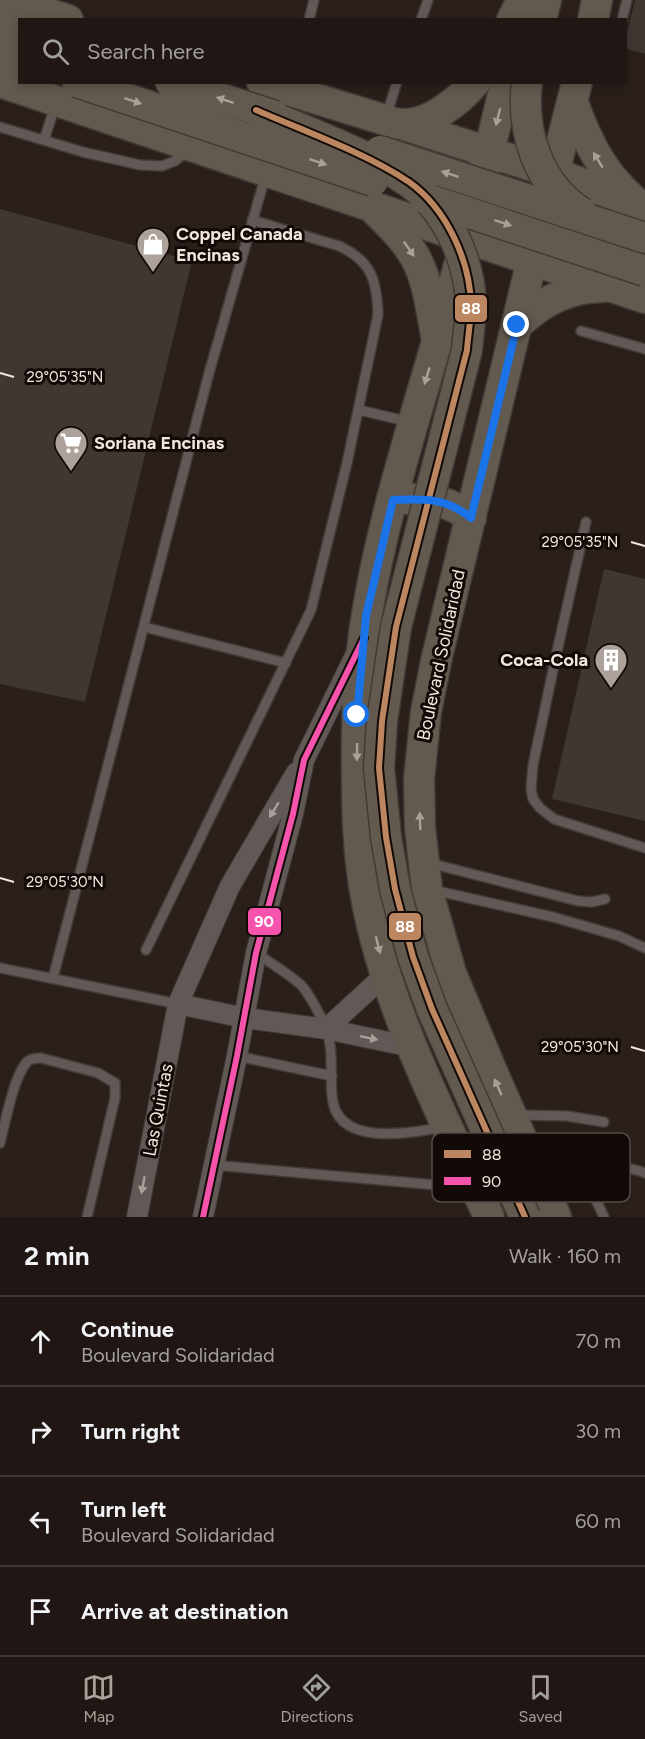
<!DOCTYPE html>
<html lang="en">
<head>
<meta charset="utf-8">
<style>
  :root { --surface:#201714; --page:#28201d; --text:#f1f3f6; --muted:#a29fa0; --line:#3d3634; --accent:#ada19b }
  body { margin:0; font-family:Figtree,sans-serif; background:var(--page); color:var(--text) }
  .stop { position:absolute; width:18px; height:18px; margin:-14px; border:4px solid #1a73e8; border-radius:50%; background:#fff }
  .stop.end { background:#1a73e8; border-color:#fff; box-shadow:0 2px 6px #0008 }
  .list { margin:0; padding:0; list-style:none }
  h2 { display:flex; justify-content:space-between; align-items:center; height:78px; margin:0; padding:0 24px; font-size:26px }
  h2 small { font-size:20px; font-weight:400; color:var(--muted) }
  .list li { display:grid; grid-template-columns:39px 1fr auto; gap:18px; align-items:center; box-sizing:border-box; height:90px; padding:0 24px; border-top:2px solid var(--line) }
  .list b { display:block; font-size:22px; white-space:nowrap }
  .list p { margin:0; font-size:20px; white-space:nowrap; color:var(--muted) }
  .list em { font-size:20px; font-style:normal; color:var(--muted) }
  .icon { flex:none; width:33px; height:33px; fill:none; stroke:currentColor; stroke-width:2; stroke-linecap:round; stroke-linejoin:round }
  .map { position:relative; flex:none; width:645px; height:1217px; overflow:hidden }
  .search { position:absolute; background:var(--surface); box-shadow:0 3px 9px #0003; left:18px; right:18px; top:18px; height:66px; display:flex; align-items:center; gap:15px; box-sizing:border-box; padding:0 21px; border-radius:0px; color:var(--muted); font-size:22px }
  .sheet { height:438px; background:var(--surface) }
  nav { display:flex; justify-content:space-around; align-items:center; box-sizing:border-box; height:84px; border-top:2px solid var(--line); background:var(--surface); font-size:16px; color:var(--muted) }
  nav a { display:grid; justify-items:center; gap:3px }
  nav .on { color:var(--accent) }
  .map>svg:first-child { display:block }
  .building { fill:#403632 }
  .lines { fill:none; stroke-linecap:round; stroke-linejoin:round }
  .lane-casing { stroke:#433a36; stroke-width:12 }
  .street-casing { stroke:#433a36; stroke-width:22 }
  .primary-casing { stroke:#433a36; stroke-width:33 }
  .lane { stroke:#615955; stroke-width:9 }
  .street { stroke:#615955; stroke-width:20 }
  .primary { stroke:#625a4f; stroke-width:30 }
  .primary-bridge-casing { stroke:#433a36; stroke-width:33; stroke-linecap:butt }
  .primary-bridge { stroke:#625a4f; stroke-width:30 }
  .bus-1-casing { stroke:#120a06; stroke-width:10 }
  .bus-2-casing { stroke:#120a06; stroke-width:10 }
  .bus-1 { stroke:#bb8660; stroke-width:6 }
  .bus-2 { stroke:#f653ac; stroke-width:6 }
  .oneway { fill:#aba098 }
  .oneway2 { fill:#aaa09b }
  .route { stroke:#1a73e8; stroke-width:8 }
  .ticks { fill:none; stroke:#f4e7e1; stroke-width:2 }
  .labels { text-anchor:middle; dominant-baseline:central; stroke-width:6; stroke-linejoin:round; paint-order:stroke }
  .poi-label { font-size:18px; font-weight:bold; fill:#f4e7e1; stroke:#120a06; text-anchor:start }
  .street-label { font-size:18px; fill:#f4e7e1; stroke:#120a06 }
  .key { fill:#120a06; stroke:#564c48; stroke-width:1.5 }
  .key-label { font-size:16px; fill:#f4e7e1 }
  .ticks-label { font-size:15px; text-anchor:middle; fill:#f4e7e1; stroke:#120a06; stroke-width:6; stroke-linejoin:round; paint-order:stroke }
  .line-badge { stroke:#120a06; stroke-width:2 }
  .badge-label { font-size:16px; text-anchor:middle; font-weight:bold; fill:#fff }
</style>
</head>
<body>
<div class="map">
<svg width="645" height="1217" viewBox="0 0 645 1217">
  <rect width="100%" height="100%" fill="#2a1f1a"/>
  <!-- building -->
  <path class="building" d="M635 0H645V54L626 49V37Z
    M0 209 192 261 85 702 0 684Z
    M604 569 645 579V821L552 799Z"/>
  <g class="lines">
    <defs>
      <path id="lane" d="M309 20 314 0
        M421 20 428 0
        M622 20 627 0
        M386 117 397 82
        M0 127 83 152 140 165 162 166 175 161 188 150
        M44 140 55 106
        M581 331 645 349
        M359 410 410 422
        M586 522 556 656 533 765 531 789 533 799 540 808 554 819 645 848
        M144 627 286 663
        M429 863 578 901 592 902 605 899
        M433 890 553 917 619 936 645 948
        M146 950 311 610 347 463 378 315C377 281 372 261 339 246L252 220
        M256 953C270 963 288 973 301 985 308 992 322 1018 326 1028 334 1050 330 1074 332 1096 336 1148 409 1133 444 1127
        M0 968 178 1004
        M53 978 209 373 266 174
        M237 1056 332 1076
        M516 1115 567 1116 604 1122
        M0 1143C5 1124 14 1074 28 1061 32 1058 36 1058 41 1058L98 1073 115 1083V1098L87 1217
        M213 1165 470 1188
        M604 1217 589 1185 587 1177 591 1170C606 1165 630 1167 645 1173"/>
      <path id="street" d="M178 1004 245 1018 326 1029 412 1047
        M326 1029 385 975
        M137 1217 178 1004 230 886 296 773
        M203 1217 237 1056 256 953 293 814 304 760 356 654"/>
      <path id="primary" d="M8 0 68 20
        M512 20 522 0
        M541 20 546 0
        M593 20 597 0
        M0 28 20 34
        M0 57 20 63
        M0 82 645 298
        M262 82 385 120C390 122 397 124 403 124 429 125 459 101 475 82
        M573 103C587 141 601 171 632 199
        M404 125 554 173 645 206
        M375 210C389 224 405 239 415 257 428 280 431 309 436 335
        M517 325C542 301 569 287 604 287
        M404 499C431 498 450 501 471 518
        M489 1217C442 1114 387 1010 366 897 359 859 357 819 357 780 356 725 358 668 367 614 382 523 410 434 436 345 462 259 485 170 506 82
        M556 1217 491 1069 451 973 427 889 420 828 419 779 426 712 437 657 532 260 577 82"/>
    </defs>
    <!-- lane casing -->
    <use href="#lane" class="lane-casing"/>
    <!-- street casing -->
    <use href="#street" class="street-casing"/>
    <!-- primary casing -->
    <use href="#primary" class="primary-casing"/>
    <!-- lane -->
    <use href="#lane" class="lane"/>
    <!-- street -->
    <use href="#street" class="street"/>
    <!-- primary -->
    <use href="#primary" class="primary"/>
    <defs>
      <path id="primary-bridge" d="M77 82 373 181
        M170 82 275 116
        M527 82C521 132 538 185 582 213
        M256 110C304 131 366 153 409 182 446 208 470 260 471 305 471 320 468 335 467 350L396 627 382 721 379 768 386 837 395 889 413 957 432 1009 525 1217
        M380 151 645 238
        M424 198 645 271"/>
    </defs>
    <!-- primary-bridge casing -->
    <use href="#primary-bridge" class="primary-bridge-casing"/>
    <!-- primary-bridge -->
    <use href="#primary-bridge" class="primary-bridge"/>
    <defs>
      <path id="bus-1" d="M256 110C304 131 366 153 409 182 446 208 470 260 471 305 471 320 468 335 467 350L396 627 382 721 379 768 386 837 395 889 413 957 432 1009 525 1217"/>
      <path id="bus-2" d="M203 1217 237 1056 256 953 293 814 304 760 364 638"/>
    </defs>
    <!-- bus-1 casing -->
    <use href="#bus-1" class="bus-1-casing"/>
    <!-- bus-2 casing -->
    <use href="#bus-2" class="bus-2-casing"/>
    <!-- bus-1 -->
    <use href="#bus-1" class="bus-1"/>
    <!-- bus-2 -->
    <use href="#bus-2" class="bus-2"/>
  </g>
  <!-- one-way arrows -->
  <defs><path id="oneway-solid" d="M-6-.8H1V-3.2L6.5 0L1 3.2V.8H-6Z" transform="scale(1.5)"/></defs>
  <g class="oneway">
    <use href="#oneway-solid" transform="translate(225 100) rotate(-162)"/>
    <use href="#oneway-solid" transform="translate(133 101) rotate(18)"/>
    <use href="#oneway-solid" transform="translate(498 117) rotate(104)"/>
    <use href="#oneway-solid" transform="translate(598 160) rotate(-121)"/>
    <use href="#oneway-solid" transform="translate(318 162) rotate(18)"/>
    <use href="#oneway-solid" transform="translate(450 174) rotate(-162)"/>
    <use href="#oneway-solid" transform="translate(503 223) rotate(18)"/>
    <use href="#oneway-solid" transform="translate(409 249) rotate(55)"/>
    <use href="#oneway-solid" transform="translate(427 376) rotate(107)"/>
    <use href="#oneway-solid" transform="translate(357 752) rotate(91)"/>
    <use href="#oneway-solid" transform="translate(420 821) rotate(-92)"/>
    <use href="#oneway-solid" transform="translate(378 945) rotate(76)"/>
    <use href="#oneway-solid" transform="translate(498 1087) rotate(-114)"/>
  </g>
  <g class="oneway2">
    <use href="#oneway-solid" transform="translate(274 810) rotate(121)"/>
    <use href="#oneway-solid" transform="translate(369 1038) rotate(12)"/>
    <use href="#oneway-solid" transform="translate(143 1185) rotate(101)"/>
  </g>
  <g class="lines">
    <!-- route -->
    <path class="route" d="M357 715 366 616 393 500C425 499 445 497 471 518L517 325"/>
  </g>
  <!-- ticks -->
  <path class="ticks" d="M0 373 14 377M631 542 645 546M0 878 14 882M631 1047 645 1051"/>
  <!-- icons -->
  <defs>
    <symbol id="shop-pin" viewBox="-11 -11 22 30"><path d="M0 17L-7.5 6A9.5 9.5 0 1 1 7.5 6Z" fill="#ada19b" stroke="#120a06"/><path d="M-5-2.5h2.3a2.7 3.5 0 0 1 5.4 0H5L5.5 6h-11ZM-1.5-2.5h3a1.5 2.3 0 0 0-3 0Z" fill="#fff"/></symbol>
    <symbol id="supermarket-pin" viewBox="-11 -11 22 30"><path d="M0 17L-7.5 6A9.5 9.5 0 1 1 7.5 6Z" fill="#ada19b" stroke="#120a06"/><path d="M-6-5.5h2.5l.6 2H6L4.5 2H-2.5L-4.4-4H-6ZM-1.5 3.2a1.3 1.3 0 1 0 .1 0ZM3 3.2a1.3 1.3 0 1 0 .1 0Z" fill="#fff"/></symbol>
    <symbol id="building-pin" viewBox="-11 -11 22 30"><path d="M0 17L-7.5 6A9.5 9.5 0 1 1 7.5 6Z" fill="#ada19b" stroke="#120a06"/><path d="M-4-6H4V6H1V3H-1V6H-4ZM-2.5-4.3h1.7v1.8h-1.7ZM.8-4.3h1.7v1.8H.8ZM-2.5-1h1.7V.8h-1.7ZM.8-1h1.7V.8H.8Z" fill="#fff"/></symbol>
  </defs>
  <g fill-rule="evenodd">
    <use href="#shop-pin" x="134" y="225" width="38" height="52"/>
    <use href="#supermarket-pin" x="52" y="424" width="38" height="52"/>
    <use href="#building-pin" x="592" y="641" width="38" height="52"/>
  </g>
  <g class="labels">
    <!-- poi labels -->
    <g class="poi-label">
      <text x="176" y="234">Coppel Canada<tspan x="176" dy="21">Encinas</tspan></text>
      <text x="94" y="443">Soriana Encinas</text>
      <text x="588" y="660" text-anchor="end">Coca-Cola</text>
    </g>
    <!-- street labels -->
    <g class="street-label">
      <text transform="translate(441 655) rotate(-78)">Boulevard Solidaridad</text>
      <text transform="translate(158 1110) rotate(-79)">Las Quintas</text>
    </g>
  </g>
  <!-- legend -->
  <rect x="432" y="1133" width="198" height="69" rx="9" class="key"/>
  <rect x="444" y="1150" width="27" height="8" fill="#bb8660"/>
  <rect x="444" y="1177" width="27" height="8" fill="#f653ac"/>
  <g class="key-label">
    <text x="482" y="1160">88</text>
    <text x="482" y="1187">90</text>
  </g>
  <g class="ticks-label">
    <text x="65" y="382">29°05'35"N</text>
    <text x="580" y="547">29°05'35"N</text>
    <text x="65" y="887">29°05'30"N</text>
    <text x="580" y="1052">29°05'30"N</text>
  </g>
  <g class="line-badge">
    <rect x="454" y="294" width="34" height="29" rx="6" fill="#bb8660"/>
    <rect x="247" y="907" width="35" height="29" rx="6" fill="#f653ac"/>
    <rect x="388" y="912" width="34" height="29" rx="6" fill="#bb8660"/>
  </g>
  <g class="badge-label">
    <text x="471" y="314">88</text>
    <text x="264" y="927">90</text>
    <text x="405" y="932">88</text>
  </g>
</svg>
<div class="stop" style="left:357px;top:715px"></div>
<div class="stop end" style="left:517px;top:325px"></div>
<div class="search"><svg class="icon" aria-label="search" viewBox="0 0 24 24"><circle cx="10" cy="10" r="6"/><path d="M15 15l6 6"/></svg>Search here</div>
</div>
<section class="sheet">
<h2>2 min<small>Walk · 160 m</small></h2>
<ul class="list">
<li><svg class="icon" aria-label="ahead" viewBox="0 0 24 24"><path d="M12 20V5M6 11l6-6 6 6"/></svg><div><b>Continue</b><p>Boulevard Solidaridad</p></div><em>70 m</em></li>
<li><svg class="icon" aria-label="right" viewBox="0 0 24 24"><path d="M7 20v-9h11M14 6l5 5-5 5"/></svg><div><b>Turn right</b></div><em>30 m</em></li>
<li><svg class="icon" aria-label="left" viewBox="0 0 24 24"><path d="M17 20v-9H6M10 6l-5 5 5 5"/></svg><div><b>Turn left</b><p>Boulevard Solidaridad</p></div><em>60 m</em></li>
<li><svg class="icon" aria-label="arrive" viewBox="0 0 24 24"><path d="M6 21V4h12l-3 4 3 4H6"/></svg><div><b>Arrive at destination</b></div></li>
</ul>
</section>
<nav>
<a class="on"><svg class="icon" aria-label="map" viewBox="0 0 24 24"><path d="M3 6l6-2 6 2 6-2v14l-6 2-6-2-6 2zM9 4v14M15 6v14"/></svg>Map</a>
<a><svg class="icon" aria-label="directions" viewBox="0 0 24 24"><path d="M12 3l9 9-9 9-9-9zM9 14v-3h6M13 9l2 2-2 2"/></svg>Directions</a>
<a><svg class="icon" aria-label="saved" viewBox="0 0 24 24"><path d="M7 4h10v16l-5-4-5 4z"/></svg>Saved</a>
</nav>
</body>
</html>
